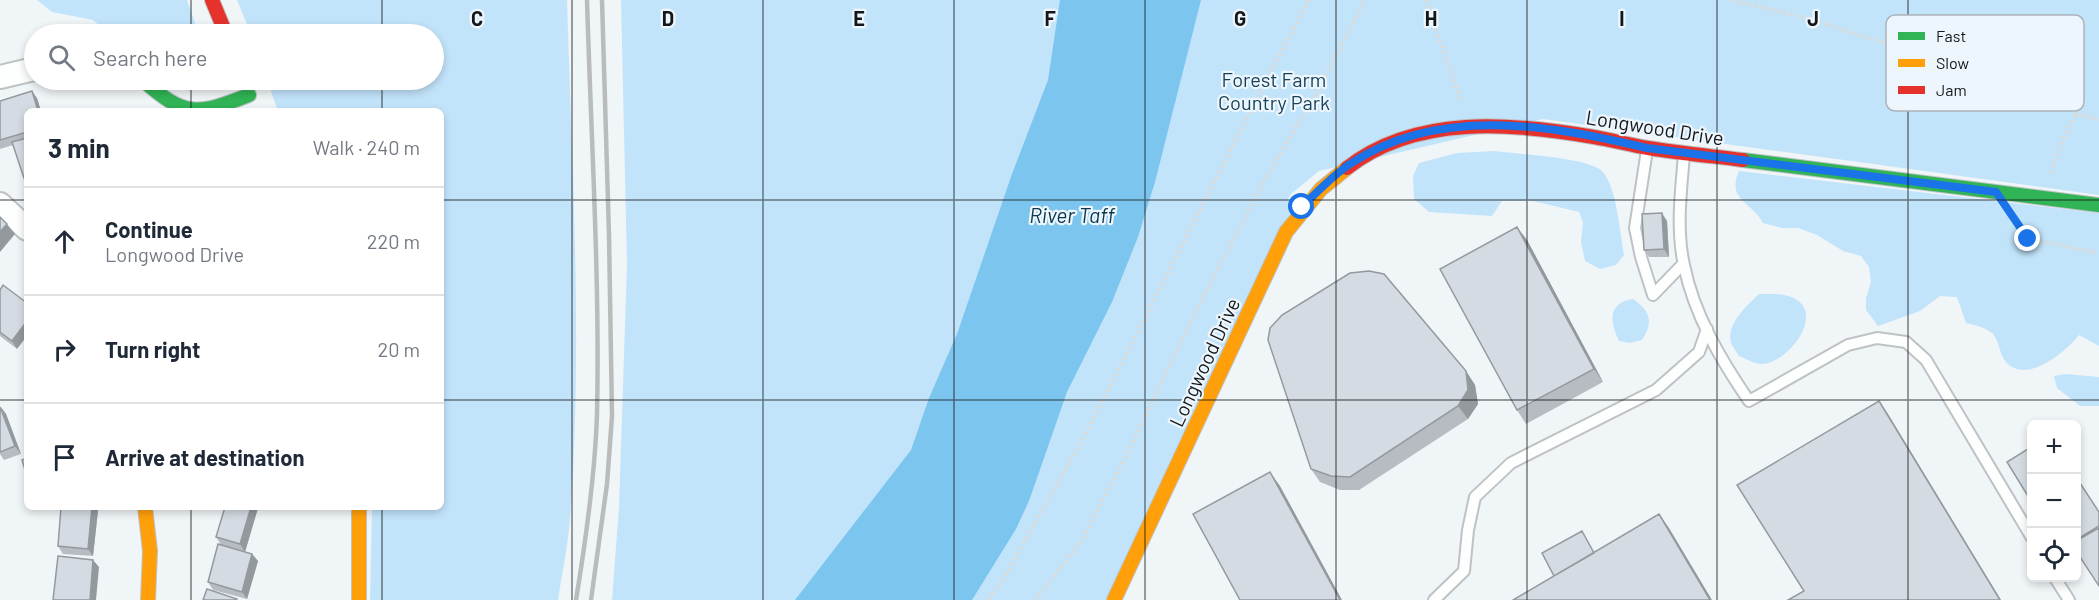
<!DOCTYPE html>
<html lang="en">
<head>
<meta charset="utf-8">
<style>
  :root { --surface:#fff; --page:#f2f2f3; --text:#1f2937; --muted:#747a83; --line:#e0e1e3 }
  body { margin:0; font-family:Barlow,sans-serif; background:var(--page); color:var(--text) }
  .controls { position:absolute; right:18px; bottom:18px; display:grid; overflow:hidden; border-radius:9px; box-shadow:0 3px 9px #0003 }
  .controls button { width:54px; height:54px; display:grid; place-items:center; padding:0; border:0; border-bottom:2px solid var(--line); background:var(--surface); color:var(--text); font:30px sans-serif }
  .stop { position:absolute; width:18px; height:18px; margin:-14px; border:4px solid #1a73e8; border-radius:50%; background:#fff }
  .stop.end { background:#1a73e8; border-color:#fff; box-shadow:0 2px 6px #0008 }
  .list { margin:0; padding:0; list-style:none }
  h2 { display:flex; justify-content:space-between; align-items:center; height:78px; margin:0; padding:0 24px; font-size:26px }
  h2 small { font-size:20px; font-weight:400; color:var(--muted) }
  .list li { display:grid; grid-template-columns:39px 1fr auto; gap:18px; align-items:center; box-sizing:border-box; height:108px; padding:0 24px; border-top:2px solid var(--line) }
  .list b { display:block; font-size:22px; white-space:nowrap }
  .list p { margin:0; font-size:20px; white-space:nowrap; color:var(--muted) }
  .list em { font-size:20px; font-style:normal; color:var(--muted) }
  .icon { flex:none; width:33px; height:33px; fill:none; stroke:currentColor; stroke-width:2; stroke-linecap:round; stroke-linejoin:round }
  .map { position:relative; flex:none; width:2099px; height:600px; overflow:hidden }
  .search { position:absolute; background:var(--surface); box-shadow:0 3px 9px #0003; left:24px; top:24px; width:420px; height:66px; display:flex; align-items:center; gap:15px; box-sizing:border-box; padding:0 21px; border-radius:33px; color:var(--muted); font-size:22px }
  .panel { position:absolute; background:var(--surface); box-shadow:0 3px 9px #0003; left:24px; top:108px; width:420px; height:402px; border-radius:9px }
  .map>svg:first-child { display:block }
  .green { fill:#c2e4fb }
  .water { fill:#7cc5ee }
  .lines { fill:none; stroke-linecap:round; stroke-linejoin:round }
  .lane-casing { stroke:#bec2c5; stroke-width:14 }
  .street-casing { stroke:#bec2c5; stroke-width:26 }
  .fast-casing { stroke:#bec2c5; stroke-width:16 }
  .slow-casing { stroke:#bec2c5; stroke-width:16 }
  .jam-casing { stroke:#bec2c5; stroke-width:16 }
  .path { stroke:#d9dbdb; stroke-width:4; stroke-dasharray:3 3; stroke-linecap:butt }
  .lane { stroke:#fdfefe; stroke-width:10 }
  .street { stroke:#fdfefe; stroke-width:22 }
  .fast { stroke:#30b455; stroke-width:14 }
  .slow { stroke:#ff9f0a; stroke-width:14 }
  .jam { stroke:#e5322d; stroke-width:14 }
  .rail { stroke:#babcbc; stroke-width:4.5 }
  .wall { fill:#b6bcc2 }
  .shaded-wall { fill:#94999e }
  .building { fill:#d4dbe2; stroke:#94999e; stroke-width:1.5 }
  .route { stroke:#1a73e8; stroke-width:8 }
  .grid { fill:none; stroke:#141719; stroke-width:1.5; stroke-opacity:0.55 }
  .labels { text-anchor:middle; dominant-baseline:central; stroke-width:4.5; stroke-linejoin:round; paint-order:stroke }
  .park-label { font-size:20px; fill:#18425a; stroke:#edf6fc }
  .street-label { font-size:20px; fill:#141719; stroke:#edf6fc }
  .water-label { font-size:21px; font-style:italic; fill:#0b374e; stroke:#edf6fc }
  .key { fill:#edf6fc; stroke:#acb3b8; stroke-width:1.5 }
  .key-label { font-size:16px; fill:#141719 }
  .grid-label { font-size:20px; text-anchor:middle; font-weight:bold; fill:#141719; stroke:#edf6fc; stroke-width:4.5; stroke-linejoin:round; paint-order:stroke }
</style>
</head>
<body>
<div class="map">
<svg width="2099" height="600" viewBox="0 0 2099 600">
  <rect width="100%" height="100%" fill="#f0f5f8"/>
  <!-- green -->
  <path class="green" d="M37 0H187L199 34H109L93 20 52 12Z
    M237 0H567C572 173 583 346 570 519 568 546 562 573 558 600H370L372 507H441V111H278L267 80H434V34H251Z
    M621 0H1094L983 331 824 600H612L619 507 627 264Z
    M1171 0H2099V195L1543 119 1319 171 1291 194 1288 199 1292 214 1118 600H957L1005 546 1029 501Z
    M1494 151C1517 154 1587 157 1602 171 1617 187 1620 234 1624 255L1616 265 1600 269 1585 261 1581 242 1583 222 1579 212 1533 201H1502L1492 216 1429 212 1414 199 1413 176 1419 163 1457 153Z
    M1739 171 2099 213V346L2079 335C2066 352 2026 385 2006 362 1999 354 1999 339 1992 333 1985 327 1974 325 1966 323L1957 297 1940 296 1920 311 1878 326 1866 310V298L1871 282 1869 267 1861 256 1843 251 1817 235 1798 228H1782L1763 223C1752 202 1726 200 1739 171Z
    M1759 294C1772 294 1786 293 1797 300 1824 318 1785 365 1761 364 1754 364 1745 358 1739 356 1736 352 1733 347 1731 343 1726 323 1747 306 1759 294Z
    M1633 299C1650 310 1654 323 1642 340L1630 343 1619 341C1610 322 1607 303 1633 299Z
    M2066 374 2099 377V406H2080L2057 388 2054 376Z"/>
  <!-- water -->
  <path class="water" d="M1060 0H1201L1155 182 1138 237 1112 302 1067 392 1029 501 1016 529 972 600H795L911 450 929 398 957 334 1012 174 1048 80Z"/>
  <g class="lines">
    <defs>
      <path id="lane" d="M1647 150 1635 228 1641 257 1653 295 1683 264
        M1684 155C1681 191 1676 229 1684 265 1694 315 1721 360 1749 401L1848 345 1877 338 1906 342 1926 360 2032 538
        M2055 578 2069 600
        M1434 600 1464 571 1468 530 1475 497 1511 463 1656 390 1699 352 1707 329"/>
      <path id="street" d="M0 77 34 69
        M0 204 27 229"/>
      <path id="fast" d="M143 80C185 118 198 115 249 95
        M1743 160 2099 205"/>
      <path id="slow" d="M145 507 150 551 148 600
        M359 507V600
        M1114 600 1286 232 1321 189 1347 168"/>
      <path id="jam" d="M212 0 226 34
        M1347 168C1416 114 1513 123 1594 137 1612 140 1630 145 1648 148 1679 153 1711 156 1743 160"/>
    </defs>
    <!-- lane casing -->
    <use href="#lane" class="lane-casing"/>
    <!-- street casing -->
    <use href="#street" class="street-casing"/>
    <!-- fast casing -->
    <use href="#fast" class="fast-casing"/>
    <!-- slow casing -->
    <use href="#slow" class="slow-casing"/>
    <!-- jam casing -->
    <use href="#jam" class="jam-casing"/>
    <!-- path -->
    <path class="path" d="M1426 0 1461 101
      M1731 0 1807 18 1964 69 2051 80 2076 114 2099 119
      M2051 173 2062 142 2076 114
      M2015 220 2028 239 2099 253
      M988 600 1006 575 1086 433 1267 78 1309 0
      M1035 600 1080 543 1129 450 1193 317 1265 179 1310 105 1360 10 1363 0"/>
    <!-- lane -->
    <use href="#lane" class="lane"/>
    <!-- street -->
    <use href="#street" class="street"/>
    <!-- fast -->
    <use href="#fast" class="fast"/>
    <!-- slow -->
    <use href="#slow" class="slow"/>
    <!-- jam -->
    <use href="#jam" class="jam"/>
    <!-- rail -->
    <path class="rail" d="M576 600C586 539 595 477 597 414 600 278 591 137 587 0
      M591 600 607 484 612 416 609 235 602 0"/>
  </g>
  <!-- wall -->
  <path class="wall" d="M37 98 41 111H27V183L24 178 13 145 0 149V101Z
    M1667 221 1669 257H1649L1644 250Z
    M1527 240 1603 382 1526 424 1517 410Z
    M0 290 17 349 0 336Z
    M1466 371 1475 385 1478 404 1468 419 1359 490H1340L1320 482 1311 469Z
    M0 407 6 414 21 454 4 460 0 454Z
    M61 507H95L98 511 93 556 63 554 58 546Z
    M225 507H257L258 508 245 552 252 554 258 561 247 599 213 590 208 582 221 545 216 537Z"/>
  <!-- shaded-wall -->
  <path class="shaded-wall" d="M32 91 37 98 41 111H38Z
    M1662 213 1667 221 1669 257 1664 249Z
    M7 224 15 234 0 252V232Z
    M1517 227 1527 240 1603 382 1594 369Z
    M27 321V336L17 349 12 341Z
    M1466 371 1475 385 1478 404 1468 419 1458 406Z
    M1879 401 1888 414 2001 600H2000Z
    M1 407 6 414 21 454 15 446Z
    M1270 472 1280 486 1342 600H1340Z
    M92 507H95L98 511 93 556 88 549Z
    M251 507H257L258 508 245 552 240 544Z
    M1659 514 1669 528 1712 600H1710Z
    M252 554 258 561 247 599 242 592Z
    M93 560 99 567 96 600H90Z"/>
  <!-- building -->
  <path class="building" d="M32 91 38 111H27V132L0 140V101Z
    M27 138V177L24 178 12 142Z
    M1662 213 1664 249 1644 250 1642 214Z
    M0 217 7 224 0 232Z
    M1517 227 1594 369 1517 410 1440 269Z
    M1369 271 1384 274 1466 371 1468 390 1458 406 1350 477 1331 476 1311 469 1268 340 1270 328 1282 315 1350 273Z
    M3 285 27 303V321L12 341 0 332V290Z
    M1879 401 2000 600H1788L1804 591 1737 485Z
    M0 407 15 446 0 452Z
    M2031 447V501L2007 462Z
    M27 458V476L22 460Z
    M1270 472 1340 600H1240L1193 514Z
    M2076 477 2099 512V526L2076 540Z
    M61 507H92L88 549 58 546Z
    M225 507H251L240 544 216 537Z
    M1659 514 1710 600H1513Z
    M2099 528V586L2076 551V541Z
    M1582 531 1594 553 1554 576 1542 553Z
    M218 544 252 554 242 592 208 582Z
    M58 556 93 560 90 600H53Z
    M207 589 237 599 236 600H203Z"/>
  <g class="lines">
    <!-- route -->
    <path class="route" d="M1302 207C1317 192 1332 176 1350 164 1439 105 1549 125 1647 148L1996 192 2028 239"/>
  </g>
  <!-- grid -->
  <path class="grid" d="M191 0V34M382 0V34M572 0V600M763 0V600M954 0V600M1145 0V600M1336 0V600M1527 0V600M1717 0V600M1908 0V600M191 80V111M382 80V111M0 200H27M441 200H2099M0 400H27M441 400H2099M191 507V600M382 507V600"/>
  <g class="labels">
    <!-- park labels -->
    <g class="park-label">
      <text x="1274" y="79">Forest Farm<tspan x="1274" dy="23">Country Park</tspan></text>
    </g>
    <!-- street labels -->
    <g class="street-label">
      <text transform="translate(1655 127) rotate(9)">Longwood Drive</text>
      <text transform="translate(1204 362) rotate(-65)">Longwood Drive</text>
    </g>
    <!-- water labels -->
    <g class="water-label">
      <text x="1072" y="214">River Taff</text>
    </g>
  </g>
  <!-- legend -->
  <rect x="1886" y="15" width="198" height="96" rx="9" class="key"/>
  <rect x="1898" y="32" width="27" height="8" fill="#30b455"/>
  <rect x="1898" y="59" width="27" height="8" fill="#ff9f0a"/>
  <rect x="1898" y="86" width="27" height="8" fill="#e5322d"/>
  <g class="key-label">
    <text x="1936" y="42">Fast</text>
    <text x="1936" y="69">Slow</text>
    <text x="1936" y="96">Jam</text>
  </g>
  <g class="grid-label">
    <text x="477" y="26">C</text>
    <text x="668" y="26">D</text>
    <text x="859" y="26">E</text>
    <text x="1050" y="26">F</text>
    <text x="1240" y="26">G</text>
    <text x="1431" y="26">H</text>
    <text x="1622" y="26">I</text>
    <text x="1813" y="26">J</text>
  </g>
</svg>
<div class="controls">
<button>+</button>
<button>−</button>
<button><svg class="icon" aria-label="locate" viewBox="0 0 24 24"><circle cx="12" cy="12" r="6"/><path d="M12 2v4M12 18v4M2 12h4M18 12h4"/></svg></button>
</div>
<div class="stop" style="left:1302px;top:207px"></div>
<div class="stop end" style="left:2028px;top:239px"></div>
<div class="search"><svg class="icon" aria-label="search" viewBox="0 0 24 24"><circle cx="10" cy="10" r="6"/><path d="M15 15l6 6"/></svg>Search here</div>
<section class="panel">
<h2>3 min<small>Walk · 240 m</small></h2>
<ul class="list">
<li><svg class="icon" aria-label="ahead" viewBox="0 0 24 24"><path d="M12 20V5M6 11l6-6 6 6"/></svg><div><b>Continue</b><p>Longwood Drive</p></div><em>220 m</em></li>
<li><svg class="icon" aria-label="right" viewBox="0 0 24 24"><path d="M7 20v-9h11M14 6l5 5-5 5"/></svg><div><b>Turn right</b></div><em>20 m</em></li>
<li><svg class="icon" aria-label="arrive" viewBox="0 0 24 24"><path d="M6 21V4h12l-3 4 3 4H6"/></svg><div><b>Arrive at destination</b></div></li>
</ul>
</section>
</div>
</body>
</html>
